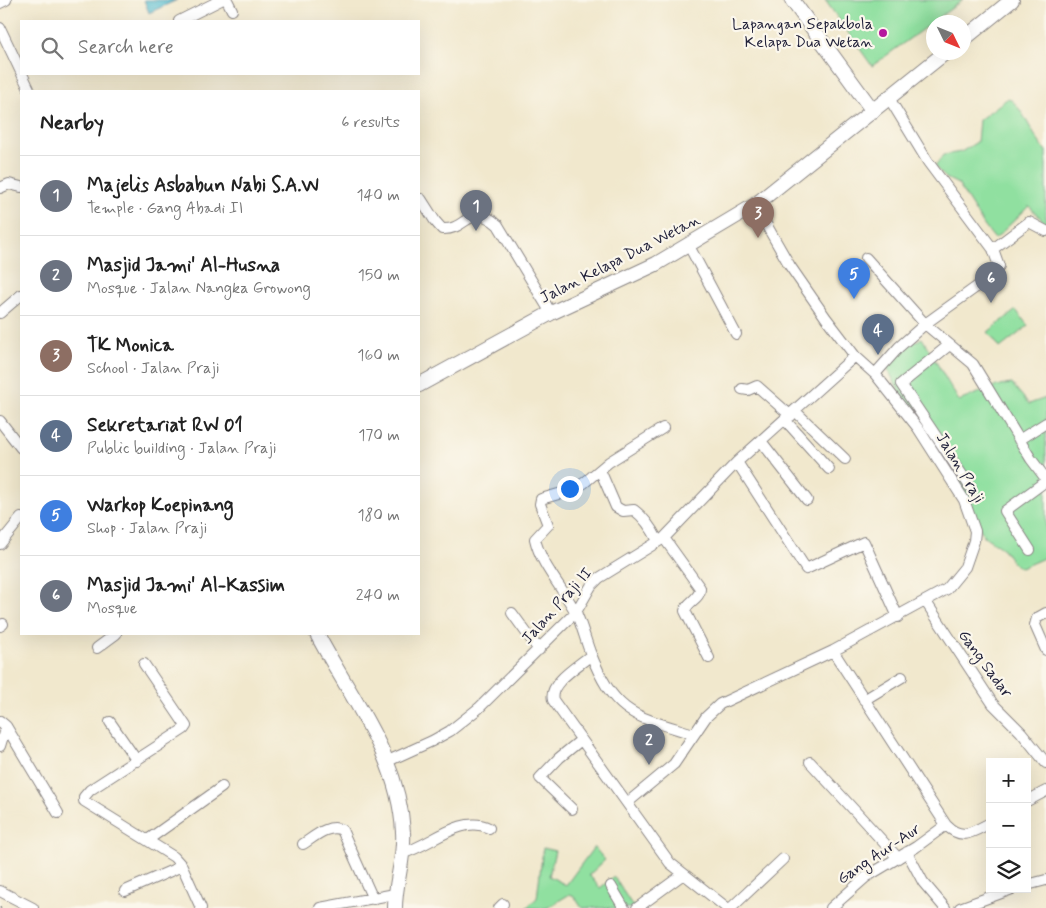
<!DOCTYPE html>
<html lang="en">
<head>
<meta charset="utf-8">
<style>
  :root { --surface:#fff; --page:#f6f6f6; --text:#222; --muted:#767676; --line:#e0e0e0; --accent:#b5179e }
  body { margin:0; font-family:Mynerve,sans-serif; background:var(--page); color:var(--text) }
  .controls { position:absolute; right:15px; bottom:15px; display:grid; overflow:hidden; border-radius:0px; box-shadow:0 5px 20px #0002 }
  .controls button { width:45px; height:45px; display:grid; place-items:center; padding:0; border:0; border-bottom:1px solid var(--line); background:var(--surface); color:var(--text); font:25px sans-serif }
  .compass { position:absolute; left:926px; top:15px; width:45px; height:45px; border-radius:50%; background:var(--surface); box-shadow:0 5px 20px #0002; rotate:133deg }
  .you { position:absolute; left:569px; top:488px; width:18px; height:18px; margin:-12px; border:4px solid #fff; border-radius:50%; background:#1a73e8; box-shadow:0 0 0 8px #1a73e833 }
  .badge { display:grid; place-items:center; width:32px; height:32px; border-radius:50%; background:var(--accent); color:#fff; font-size:16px; font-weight:700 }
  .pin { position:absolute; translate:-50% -41px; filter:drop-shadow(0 1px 2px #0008) }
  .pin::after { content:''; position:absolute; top:26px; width:18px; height:15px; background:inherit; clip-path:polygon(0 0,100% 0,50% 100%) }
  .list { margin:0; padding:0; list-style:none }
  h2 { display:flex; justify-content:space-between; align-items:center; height:65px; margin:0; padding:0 20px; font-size:21px }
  h2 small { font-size:16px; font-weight:400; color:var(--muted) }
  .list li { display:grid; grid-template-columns:32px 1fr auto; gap:15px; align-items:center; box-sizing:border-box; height:80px; padding:0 20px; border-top:1px solid var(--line) }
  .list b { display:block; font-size:19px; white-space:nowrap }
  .list p { margin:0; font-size:16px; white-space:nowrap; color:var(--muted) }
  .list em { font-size:16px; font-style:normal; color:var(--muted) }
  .icon { flex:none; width:28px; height:28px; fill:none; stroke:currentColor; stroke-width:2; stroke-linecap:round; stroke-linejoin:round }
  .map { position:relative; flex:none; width:1046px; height:908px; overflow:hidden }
  .search { position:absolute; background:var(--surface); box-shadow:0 5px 20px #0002; left:20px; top:20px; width:400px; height:55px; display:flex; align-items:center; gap:12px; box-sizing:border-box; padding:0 18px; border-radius:0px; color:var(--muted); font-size:19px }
  .panel { position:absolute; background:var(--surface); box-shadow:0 5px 20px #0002; left:20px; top:90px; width:400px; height:545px; border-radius:0px }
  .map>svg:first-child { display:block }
  .green { fill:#90e0a0; stroke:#59816e }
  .water { fill:#50b9cd; stroke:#396e84 }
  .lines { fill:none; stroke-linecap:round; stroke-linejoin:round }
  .street-casing { stroke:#8a8584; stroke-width:12 }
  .secondary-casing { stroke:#8a8584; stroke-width:16 }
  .street { stroke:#fff; stroke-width:10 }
  .secondary { stroke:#fff; stroke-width:14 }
  .tram { stroke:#22223b; stroke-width:1 }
  .poi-dot { fill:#b5179e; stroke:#fbf7ec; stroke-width:2 }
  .labels { text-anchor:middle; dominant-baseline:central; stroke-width:4.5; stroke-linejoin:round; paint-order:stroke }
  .poi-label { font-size:16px; fill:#22223b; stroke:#fbf7ec; text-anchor:end }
  .street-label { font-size:16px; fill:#22223b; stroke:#fbf7ec }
</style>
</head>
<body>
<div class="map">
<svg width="1046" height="908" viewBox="0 0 1046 908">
  <rect width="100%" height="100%" fill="#fbf7ec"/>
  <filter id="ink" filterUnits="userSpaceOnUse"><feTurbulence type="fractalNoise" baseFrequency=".02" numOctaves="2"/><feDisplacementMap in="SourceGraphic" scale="10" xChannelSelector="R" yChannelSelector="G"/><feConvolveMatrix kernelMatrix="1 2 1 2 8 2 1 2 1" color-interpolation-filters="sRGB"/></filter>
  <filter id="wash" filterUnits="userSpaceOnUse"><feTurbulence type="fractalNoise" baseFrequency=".0096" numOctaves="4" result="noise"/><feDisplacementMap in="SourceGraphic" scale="20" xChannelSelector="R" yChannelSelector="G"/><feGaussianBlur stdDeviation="1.12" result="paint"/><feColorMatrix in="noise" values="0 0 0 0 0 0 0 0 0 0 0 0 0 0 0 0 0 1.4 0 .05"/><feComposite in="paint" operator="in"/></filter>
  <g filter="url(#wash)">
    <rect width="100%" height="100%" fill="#f1e8cd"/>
    <!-- green -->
    <path class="green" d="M825 0H963L872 66Z
      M1008 98C1022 105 1032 136 1046 151V224L1029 206 995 239 985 227 958 184 946 178 935 167 943 155 961 152 977 142 979 120Z
      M1016 310 1028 326 1000 348 988 332Z
      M922 338 959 401 995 386 1012 384 1029 404 1046 398V557L1021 568 1014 564 1003 549 984 536 936 446 905 402 886 366 911 344Z
      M594 847 605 860 589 875 600 888 614 877 632 905 643 908H582L574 896 570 894 547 908H526L537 898 543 848 555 851 549 876 566 885Z"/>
    <!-- water -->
    <path class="water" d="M144 0H177L149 13Z"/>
  </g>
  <g filter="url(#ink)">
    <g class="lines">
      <defs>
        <path id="street" d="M227 0 232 10
          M0 3 6 0
          M179 21 221 0
          M0 28 21 72
          M22 74 30 91
          M0 188 9 184 21 187
          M421 199 435 221 442 229C467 231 470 200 498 225L551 313
          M689 246 736 334
          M993 249 1029 222 1046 231
          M866 258 925 324 993 275 999 266 993 249 928 162 889 98
          M0 313 21 295
          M948 346 901 384 971 488
          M875 374 899 347 925 324 973 364 1031 459 1046 479
          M742 389 748 390 757 386 791 416
          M796 412 845 459
          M0 421 21 448
          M786 421 829 469
          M663 428 609 462 584 483 569 491 541 499 540 504 548 525 535 539C541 566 564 589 576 613 582 625 585 639 590 652 615 715 634 716 694 734
          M1019 440 1046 423
          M761 441 807 500
          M737 462 806 569 864 542 898 617
          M600 470 616 507 623 511 634 510C645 518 652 529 658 541
          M664 538 700 588C701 599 687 601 685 611L709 658
          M0 544 21 518
          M1030 550 1005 511 1046 481
          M926 602 993 704 1021 732 1046 763
          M512 613 539 650
          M1046 613 1037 618 1035 625 1046 650
          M0 626 3 624
          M97 648 116 634
          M833 651 946 825C962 841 972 832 990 823
          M591 655C580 665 548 683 553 700L670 863 727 908
          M144 664 186 726 184 729 90 790 84 797V801L174 857 182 866 201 908
          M864 700 902 677
          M0 721 6 726 0 746
          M110 722 137 761
          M6 726 58 813
          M388 761 432 741 450 731 479 708 576 612 591 586 599 578 664 538 737 462 855 356
          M810 762 898 858
          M1027 801 1046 791
          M627 803 674 764 706 717 720 704 833 651 947 589 965 567 974 541 975 531 964 500 918 428 875 374 855 356 826 318 790 266 755 205
          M572 809 540 778 559 758 581 740
          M149 839 222 787
          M303 844C314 837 329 823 342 830L373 899
          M907 852 923 882 945 908
          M403 853C430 846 461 814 489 828
          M1027 885 1046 880
          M611 886 624 908
          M0 891 33 908
          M125 891 182 866
          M320 908 395 894
          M499 908 503 904
          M637 908 682 875
          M731 908 783 859
          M831 908 866 877 916 847 946 825
          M960 908 1012 889"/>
        <path id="secondary" d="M792 0 873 111
          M964 39 1012 0
          M419 385 551 313 656 264 755 205 946 52
          M317 634C351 699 399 756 403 832 405 858 395 882 395 908"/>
      </defs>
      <!-- street casing -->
      <use href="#street" class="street-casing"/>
      <!-- secondary casing -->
      <use href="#secondary" class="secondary-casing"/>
      <!-- street -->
      <use href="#street" class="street"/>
      <!-- secondary -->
      <use href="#secondary" class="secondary"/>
      <!-- tram -->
      <path class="tram" d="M0 908H1"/>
    </g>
  </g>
  <!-- markers -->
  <circle class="poi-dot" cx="883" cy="33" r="5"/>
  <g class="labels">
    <!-- poi labels -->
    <g class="poi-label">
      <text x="873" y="24">Lapangan Sepakbola<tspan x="873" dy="18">Kelapa Dua Wetan</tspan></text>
    </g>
    <!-- street labels -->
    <g class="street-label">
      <text transform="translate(620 259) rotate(-27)">Jalan Kelapa Dua Wetan</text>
      <text transform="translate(960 468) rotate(59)">Jalan Praji</text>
      <text transform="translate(557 606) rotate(-48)">Jalan Praji II</text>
      <text transform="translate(985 664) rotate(54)">Gang Sadar</text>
      <text transform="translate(879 854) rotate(-34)">Gang Aur-Aur</text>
    </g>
  </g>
</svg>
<div class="controls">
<button>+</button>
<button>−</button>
<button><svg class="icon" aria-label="layers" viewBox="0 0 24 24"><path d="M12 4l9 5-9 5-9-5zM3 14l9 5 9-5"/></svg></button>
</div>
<svg class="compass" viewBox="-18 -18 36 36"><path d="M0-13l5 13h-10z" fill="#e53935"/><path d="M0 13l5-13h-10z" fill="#767676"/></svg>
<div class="you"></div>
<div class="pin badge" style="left:476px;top:231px;background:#6b7280">1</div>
<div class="pin badge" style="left:649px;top:765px;background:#6b7280">2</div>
<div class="pin badge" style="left:758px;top:238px;background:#8d6e63">3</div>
<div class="pin badge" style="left:878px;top:355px;background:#5c6f8a">4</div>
<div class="pin badge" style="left:854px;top:299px;background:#3f7fe0">5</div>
<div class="pin badge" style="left:991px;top:303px;background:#6b7280">6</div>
<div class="search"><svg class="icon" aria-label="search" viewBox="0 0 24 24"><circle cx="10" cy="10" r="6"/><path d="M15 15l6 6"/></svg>Search here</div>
<section class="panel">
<h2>Nearby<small>6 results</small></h2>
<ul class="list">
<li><span class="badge" style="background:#6b7280">1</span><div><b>Majelis Asbabun Nabi S.A.W</b><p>Temple · Gang Abadi II</p></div><em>140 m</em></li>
<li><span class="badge" style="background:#6b7280">2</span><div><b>Masjid Jami' Al-Husna</b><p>Mosque · Jalan Nangka Growong</p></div><em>150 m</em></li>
<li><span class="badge" style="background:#8d6e63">3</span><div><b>TK Monica</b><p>School · Jalan Praji</p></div><em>160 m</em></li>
<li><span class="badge" style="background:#5c6f8a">4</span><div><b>Sekretariat RW 01</b><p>Public building · Jalan Praji</p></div><em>170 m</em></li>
<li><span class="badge" style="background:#3f7fe0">5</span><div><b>Warkop Koepinang</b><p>Shop · Jalan Praji</p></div><em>180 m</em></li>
<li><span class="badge" style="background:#6b7280">6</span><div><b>Masjid Jami' Al-Kassim</b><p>Mosque</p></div><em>240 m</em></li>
</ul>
</section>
</div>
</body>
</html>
